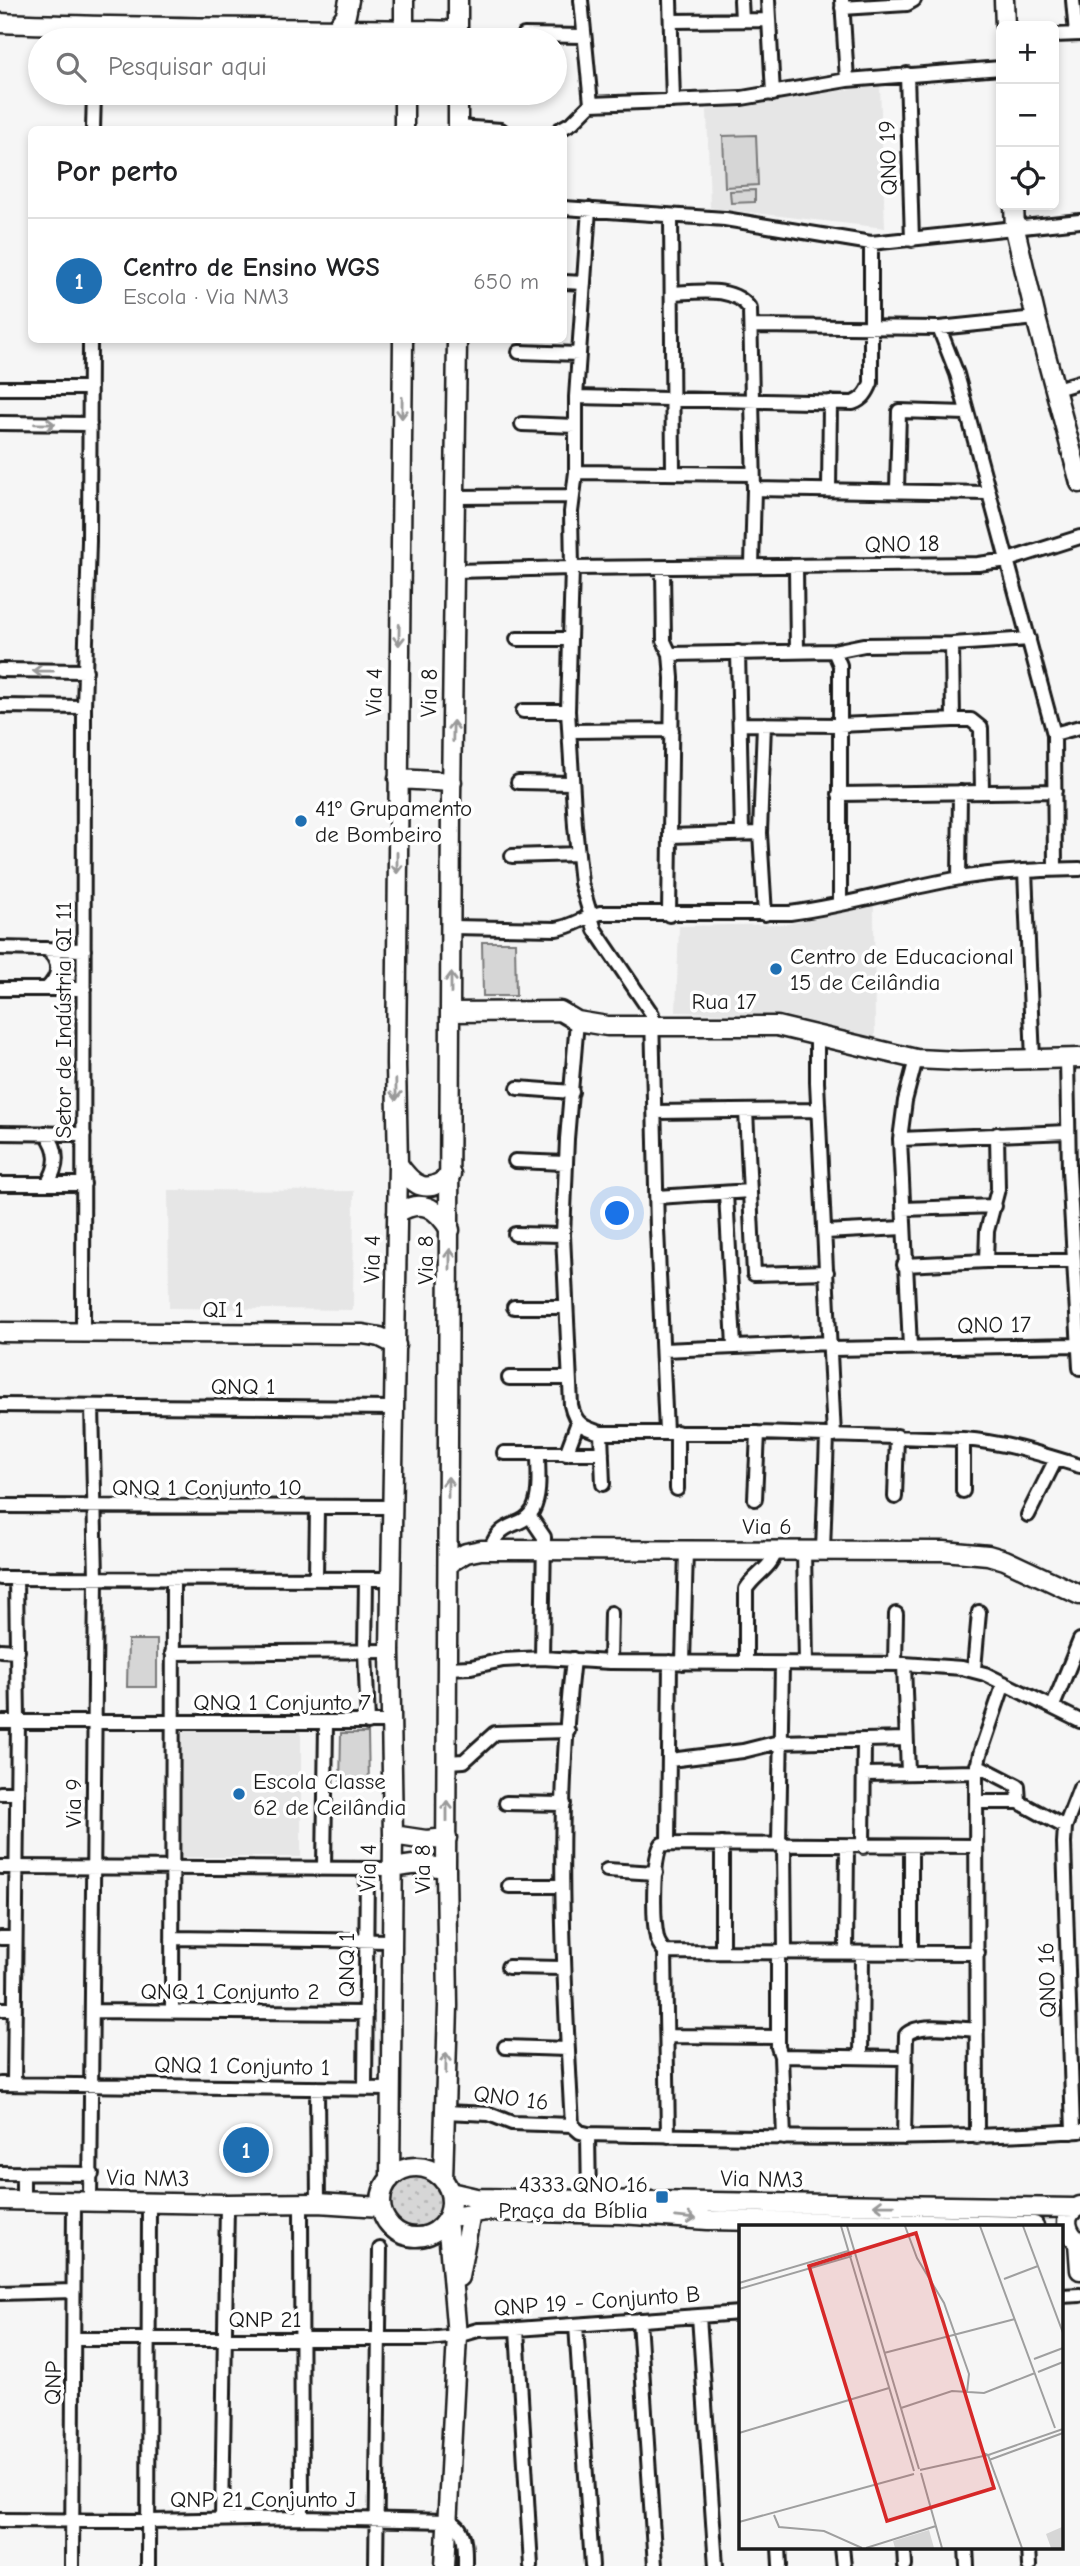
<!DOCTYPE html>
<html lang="pt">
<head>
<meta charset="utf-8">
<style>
  :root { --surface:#fff; --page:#f6f6f6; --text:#202124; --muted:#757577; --line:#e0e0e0; --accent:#1f6fb2 }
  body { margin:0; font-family:"Comic Neue",sans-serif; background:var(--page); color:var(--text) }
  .controls { position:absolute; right:21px; top:21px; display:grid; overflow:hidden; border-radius:10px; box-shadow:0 4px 10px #0003 }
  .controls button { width:63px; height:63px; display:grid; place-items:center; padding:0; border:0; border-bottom:2px solid var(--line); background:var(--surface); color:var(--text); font:35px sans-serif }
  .you { position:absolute; left:618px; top:1214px; width:24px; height:24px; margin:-18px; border:5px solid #fff; border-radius:50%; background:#1a73e8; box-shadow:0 0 0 10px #1a73e833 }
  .badge { display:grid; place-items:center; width:46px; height:46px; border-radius:50%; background:var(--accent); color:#fff; font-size:23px; font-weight:700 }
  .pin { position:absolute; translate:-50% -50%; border:4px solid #fff; box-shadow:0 2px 7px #0006 }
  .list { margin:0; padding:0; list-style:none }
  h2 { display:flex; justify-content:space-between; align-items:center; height:91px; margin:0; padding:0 28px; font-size:30px }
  h2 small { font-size:23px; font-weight:400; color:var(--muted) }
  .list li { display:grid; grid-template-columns:46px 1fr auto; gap:21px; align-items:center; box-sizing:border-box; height:126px; padding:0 28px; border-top:2px solid var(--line) }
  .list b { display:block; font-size:26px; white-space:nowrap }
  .list p { margin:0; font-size:23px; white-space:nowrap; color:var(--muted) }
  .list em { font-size:23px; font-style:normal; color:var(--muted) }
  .icon { flex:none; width:38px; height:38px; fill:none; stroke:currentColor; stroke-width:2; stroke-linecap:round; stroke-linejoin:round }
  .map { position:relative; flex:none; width:1080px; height:2566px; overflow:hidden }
  .search { position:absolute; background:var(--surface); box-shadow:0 4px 10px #0003; left:28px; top:28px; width:539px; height:77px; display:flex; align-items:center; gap:18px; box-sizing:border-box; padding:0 24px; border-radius:38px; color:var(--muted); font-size:26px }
  .panel { position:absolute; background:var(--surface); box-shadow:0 4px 10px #0003; left:28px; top:126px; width:539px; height:217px; border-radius:10px }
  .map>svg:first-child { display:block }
  .built { fill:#e6e6e6 }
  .grass { fill:url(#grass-dots); stroke:#797979; stroke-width:2 }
  .pitch { fill:#d6d6d6; stroke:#797979; stroke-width:2 }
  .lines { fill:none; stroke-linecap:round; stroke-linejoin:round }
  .street-casing { stroke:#1c1c1c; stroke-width:18 }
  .secondary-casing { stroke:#1c1c1c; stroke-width:23 }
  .street { stroke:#fff; stroke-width:12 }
  .secondary { stroke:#fff; stroke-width:18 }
  .oneway { stroke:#999 }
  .poi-dot { fill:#1f6fb2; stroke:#fff; stroke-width:2.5 }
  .labels { text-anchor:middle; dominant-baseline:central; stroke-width:7; stroke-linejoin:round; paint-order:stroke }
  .street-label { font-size:23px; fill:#1c1c1c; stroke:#fff }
  .poi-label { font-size:23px; fill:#1c1c1c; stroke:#fff; text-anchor:start }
  .inset-road { fill:none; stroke:#9f9f9f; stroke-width:2 }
  .view { fill:#d62828; fill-opacity:0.15; stroke:#d62828; stroke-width:3.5 }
  .inset-edge { fill:none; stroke:#1c1c1c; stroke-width:3.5 }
</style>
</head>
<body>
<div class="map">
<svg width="1080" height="2566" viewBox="0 0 1080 2566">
  <defs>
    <pattern id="grass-dots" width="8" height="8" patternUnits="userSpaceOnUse" patternTransform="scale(1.75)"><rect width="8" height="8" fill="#d6d6d6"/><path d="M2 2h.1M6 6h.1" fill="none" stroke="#b7b7b7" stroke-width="1.8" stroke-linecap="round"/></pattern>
  </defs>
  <rect width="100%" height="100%" fill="#f6f6f6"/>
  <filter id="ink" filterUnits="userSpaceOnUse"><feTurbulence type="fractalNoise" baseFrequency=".0143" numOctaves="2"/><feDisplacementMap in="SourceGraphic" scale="14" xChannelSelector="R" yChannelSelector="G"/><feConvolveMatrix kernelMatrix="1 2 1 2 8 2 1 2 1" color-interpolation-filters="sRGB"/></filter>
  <g filter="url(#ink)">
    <!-- built -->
    <path class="built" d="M880 85 885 228 710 208 707 110Z
      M874 906 875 1038 783 1015 676 1012 679 926 788 924Z
      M168 1190 354 1191 353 1310 169 1308Z
      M301 1729V1857H183L177 1848 179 1739 185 1731Z"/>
    <!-- grass -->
    <path class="grass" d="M389 2203a27 27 0 1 1 54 0a27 27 0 1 1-54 0Z"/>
    <!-- pitch -->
    <path class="pitch" d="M756 135 758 185 725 187 723 136Z
      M755 190V202L731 203 730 191Z
      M482 942H515L516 996H483Z
      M128 1640H157V1687H127Z
      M341 1733H368L369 1787 340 1788Z"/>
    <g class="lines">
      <defs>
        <path id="street" d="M581 0 591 104
          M670 0 673 101
          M741 0 742 20
          M768 0 773 94
          M842 0 847 80
          M1073 0 1076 34
          M842 8 907 4 914 0
          M671 21 769 20
          M67 27 88 40
          M524 35 583 36
          M1054 35 1080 34
          M907 74 912 240
          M458 127 501 130
          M93 130 94 93
          M559 130 573 122 591 104 742 98 847 80 1001 68
          M564 208 725 219 871 243 1080 221
          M589 209 576 397V472L571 512 572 568 568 711 575 826 581 883 595 930 652 1014 657 1229 666 1432
          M671 217 673 472
          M564 282 584 283
          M672 293C698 292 734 285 750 309L754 489 752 566
          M751 326 939 328 1036 318
          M939 328 957 374 1054 734 1055 869
          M519 352 579 354
          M0 388H90
          M1056 389 1080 382
          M576 397 853 403C863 399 867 393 871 383V243
          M0 423 90 424
          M522 424 576 426
          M576 472 753 474
          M754 489 988 493
          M829 489 830 402
          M897 490 899 411 967 413
          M456 497 572 496
          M796 567 797 652
          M663 568 664 641 670 654 672 678 669 915
          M455 571 572 568 978 564 1008 560 1080 537
          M517 639H570
          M952 644 953 720
          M834 651 840 665V904
          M738 652 742 833
          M670 654 834 651 864 645 952 644 1029 639
          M0 670 86 671
          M0 706 84 707
          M523 711H568
          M740 724 839 725 953 720H971L981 728 982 792
          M764 724 760 833 765 914
          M570 731 672 730
          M1054 734 1080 727
          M518 782 572 783
          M839 794 1055 791
          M671 836 760 833
          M512 856 578 854
          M1025 871 1033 1059
          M959 878 960 792
          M451 927 556 929C573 927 584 917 600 913H790C846 906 900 889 955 879 996 871 1039 870 1080 869
          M0 948 84 950
          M0 989H84
          M46 989C60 977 62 961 46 949
          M577 1021 567 1139 563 1235 571 1405C575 1424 584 1428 601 1433H758L963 1439C1004 1442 1041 1454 1080 1466
          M817 1034V1082L834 1436
          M1067 1059 1069 1170 1080 1368
          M518 1088 572 1092
          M746 1111 754 1274 827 1272
          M655 1112 818 1110
          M0 1133 84 1134
          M46 1133C59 1150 59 1166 47 1184
          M900 1139 1068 1132
          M515 1161 565 1163
          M0 1184H84
          M726 1193 734 1346
          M657 1197 750 1191
          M903 1209 995 1206
          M825 1232 903 1228
          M515 1234 563 1235
          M986 1261 987 1231 998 1189 997 1134
          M904 1265 986 1261H1073
          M514 1307H566
          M83 1334 84 707 89 541 90 340
          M910 1347 900 1139 905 1101 916 1059
          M830 1349 1078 1345
          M663 1350 830 1343
          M509 1378H569
          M0 1405 395 1408
          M677 1432V1489
          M601 1433 603 1484
          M963 1439V1491
          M504 1453H602
          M566 1454 578 1422
          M895 1497 897 1436
          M755 1499 758 1433
          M0 1506 394 1507
          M529 1515 544 1537 542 1658
          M1028 1515 1056 1459
          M490 1550C501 1518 521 1530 533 1510 541 1495 538 1471 538 1454
          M804 1550 806 1663
          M823 1550 827 1436
          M316 1577 317 1508
          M0 1578 391 1579
          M366 1579 365 1652 368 1723
          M0 1650 18 1651
          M172 1653 390 1651
          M573 1659C555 1814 563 1969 572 2125L580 2132 588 2134C752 2137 916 2142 1080 2131
          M610 1662 611 1613
          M746 1662V1589C755 1574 771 1569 776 1550
          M683 1663 686 1550
          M895 1664 896 1614
          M904 1664 908 1773
          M447 1668 471 1667 503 1660 542 1658 610 1662 904 1664 962 1668 985 1674 1080 1721
          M974 1669 979 1612
          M1053 1706 1080 1640
          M0 1722H392
          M670 1760 743 1751 779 1742 906 1739
          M447 1762 464 1761 495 1733 568 1731
          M977 1765 1018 1786 1019 1802
          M864 1774 976 1772
          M0 1793H17
          M976 1802H1019L1065 1827
          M506 1803 564 1804
          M668 1843 670 1662
          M722 1844V1952
          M779 1844 782 1664
          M784 1844 785 1952
          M863 1847 864 1741
          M0 1867 393 1869
          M324 1868 326 1723
          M607 1870 656 1873
          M509 1886H561
          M0 1938H15
          M172 1938 392 1941
          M665 1952 978 1953
          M778 1952V2047L781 2056 784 2138
          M846 1952 847 1846
          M911 1954V1846
          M508 1967 562 1968
          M0 2009H15
          M94 2011 366 2013
          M172 2012 173 1579
          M668 2036 778 2037
          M505 2047 567 2049
          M781 2056 903 2058
          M861 2056 862 1954
          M0 2084 390 2089
          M14 2084 18 1721 16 1578
          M365 2087 367 1869
          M317 2088 318 2203
          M445 2112 489 2114 512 2123 572 2125
          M1073 2132 1064 1843 1065 1827 1080 1788
          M588 2134 589 2200
          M668 2136 665 1952C662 1948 658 1944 657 1938 653 1920 652 1858 662 1844L976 1846
          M977 2137 976 1772 980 1754 1004 1683
          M904 2138 906 2035C918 2022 959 2029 977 2030
          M0 2173 92 2174
          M23 2200V2173
          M90 2201 96 1577 92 1406
          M301 2203 302 2518
          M0 2293 73 2291
          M1061 2296 1080 2295
          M699 2316 716 2566
          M639 2320 655 2566
          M576 2325 592 2566
          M517 2329 531 2566
          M74 2339H428L457 2336 478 2330 517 2329 740 2313
          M222 2519 227 2204
          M0 2520 149 2521 302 2518 449 2521C467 2527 465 2549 465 2566
          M779 2547 780 2566
          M842 2547 844 2566
          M904 2547 905 2566
          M966 2547 967 2566
          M1028 2547 1029 2566
          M72 2566 74 2201
          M148 2566 149 2203
          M376 2566 380 2249"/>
        <path id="secondary" d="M1004 0 1005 26
          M0 23C152 29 305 27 457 31
          M337 27 346 15 349 0
          M404 38V0
          M458 40V0
          M404 93V130
          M458 93V130
          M1014 205 1015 229 1036 318 1080 483
          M398 779 452 782
          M451 1012 560 1011 577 1021 607 1026H777L916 1059 959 1061 1080 1058
          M398 1164C414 1187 428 1196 451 1174
          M397 1213C422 1198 436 1207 450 1230
          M0 1332 363 1334 380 1337 396 1345
          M449 1563 466 1553 481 1550 944 1551 988 1555 1005 1560 1080 1595
          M393 1835 426 1840 447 1838
          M393 1869C413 1863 426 1864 446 1869
          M381 2202a35 35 0 1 1 70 0a35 35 0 1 1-70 0Z
          M390 2179 393 1835 390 1651 398 1164 396 1064 403 340
          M443 2180 448 2006 446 1869 451 798 457 340
          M450 2192 476 2198 589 2200 1075 2208
          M0 2200 227 2204 318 2203 381 2207
          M1080 2206C1060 2214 1066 2233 1080 2243
          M1078 2242 1080 2270
          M459 2277 471 2213
          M445 2566 457 2336 447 2218 486 2211 621 2214 708 2220 1034 2226"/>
      </defs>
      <!-- street casing -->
      <use href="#street" class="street-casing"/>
      <!-- secondary casing -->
      <use href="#secondary" class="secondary-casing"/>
      <!-- street -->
      <use href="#street" class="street"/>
      <!-- secondary -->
      <use href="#secondary" class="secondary"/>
    </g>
    <!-- one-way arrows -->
    <defs><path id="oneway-shaft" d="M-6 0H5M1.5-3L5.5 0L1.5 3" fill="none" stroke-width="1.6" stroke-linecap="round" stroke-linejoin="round" transform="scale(1.75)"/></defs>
    <g class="oneway">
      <use href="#oneway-shaft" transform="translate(402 408) rotate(91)"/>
      <use href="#oneway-shaft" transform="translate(45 424) rotate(1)"/>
      <use href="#oneway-shaft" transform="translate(399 635) rotate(91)"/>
      <use href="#oneway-shaft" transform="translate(43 671) rotate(-179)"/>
      <use href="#oneway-shaft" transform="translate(453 731) rotate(-89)"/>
      <use href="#oneway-shaft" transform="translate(397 863) rotate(90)"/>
      <use href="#oneway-shaft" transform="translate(451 983) rotate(-90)"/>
      <use href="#oneway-shaft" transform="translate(396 1090) rotate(89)"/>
      <use href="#oneway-shaft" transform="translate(450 1259) rotate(-90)"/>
      <use href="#oneway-shaft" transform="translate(448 1487) rotate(-90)"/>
      <use href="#oneway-shaft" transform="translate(447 1811) rotate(-90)"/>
      <use href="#oneway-shaft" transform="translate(446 2063) rotate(-89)"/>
      <use href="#oneway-shaft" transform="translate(884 2205) rotate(-179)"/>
      <use href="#oneway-shaft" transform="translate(686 2218) rotate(6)"/>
    </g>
  </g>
  <!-- markers -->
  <g class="poi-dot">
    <circle cx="301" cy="821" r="7"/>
    <circle cx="776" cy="969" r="7"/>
    <circle cx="239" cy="1794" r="7"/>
    <rect x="655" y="2190" width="14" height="14" rx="3.5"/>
  </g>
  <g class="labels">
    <!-- street labels -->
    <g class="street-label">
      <text transform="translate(888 158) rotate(-92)">QNO 19</text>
      <text transform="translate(902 544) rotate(-1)">QNO 18</text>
      <text transform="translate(374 692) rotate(-89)">Via 4</text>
      <text transform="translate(429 693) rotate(-89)">Via 8</text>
      <text x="724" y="1001">Rua 17</text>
      <text transform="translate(63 1020) rotate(-90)">Setor de Indústria QI 11</text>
      <text transform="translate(372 1259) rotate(-89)">Via 4</text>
      <text transform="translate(425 1260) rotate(-90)">Via 8</text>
      <text x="223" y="1309">QI 1</text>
      <text transform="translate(994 1325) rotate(-1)">QNO 17</text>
      <text x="243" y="1386">QNQ 1</text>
      <text x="207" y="1487">QNQ 1 Conjunto 10</text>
      <text x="767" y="1526">Via 6</text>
      <text x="282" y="1702">QNQ 1 Conjunto 7</text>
      <text transform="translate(73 1803) rotate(-90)">Via 9</text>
      <text transform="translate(368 1868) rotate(-89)">Via 4</text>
      <text transform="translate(422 1869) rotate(-90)">Via 8</text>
      <text transform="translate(346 1965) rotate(-90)">QNQ 1</text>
      <text transform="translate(1047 1980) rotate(-92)">QNO 16</text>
      <text x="230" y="1991">QNQ 1 Conjunto 2</text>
      <text transform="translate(242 2066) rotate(1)">QNQ 1 Conjunto 1</text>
      <text transform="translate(511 2098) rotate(7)">QNO 16</text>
      <text transform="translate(148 2178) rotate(1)">Via NM3</text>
      <text transform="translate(762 2179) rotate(1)">Via NM3</text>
      <text transform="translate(597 2301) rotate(-4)">QNP 19 - Conjunto B</text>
      <text x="265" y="2319">QNP 21</text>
      <text transform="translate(53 2383) rotate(-89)">QNP</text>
      <text x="263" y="2499">QNP 21 Conjunto J</text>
    </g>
    <!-- poi labels -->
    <g class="poi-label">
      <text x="315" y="808">41º Grupamento<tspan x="315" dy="26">de Bombeiro</tspan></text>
      <text x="790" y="956">Centro de Educacional<tspan x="790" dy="26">15 de Ceilândia</tspan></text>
      <text x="253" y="1781">Escola Classe<tspan x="253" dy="26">62 de Ceilândia</tspan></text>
      <text x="648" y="2184" text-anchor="end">4333 QNO 16<tspan x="648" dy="26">Praça da Bíblia</tspan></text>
    </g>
  </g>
  <!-- overview -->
  <g transform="translate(739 2225)">
    <rect width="324" height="324" fill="#f6f6f6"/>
    <path d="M323 302 324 323H312L307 309Z" fill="#d6d6d6"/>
    <path d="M190 305 195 323H156L154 316Z" fill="#d6d6d6"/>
    <path class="inset-road" d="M102 1 175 246M108 1 180 244M166 1 178 33 205 78 230 149 228 167M241 1 316 203M284 1 324 108M265 54 299 41M0 58 109 26M0 64 113 31M145 128 276 94M295 134 324 123M299 147 324 137M162 183 213 166 245 168 296 148M0 208 150 163M250 235 324 208M181 245 249 230 244 228M182 248 203 323M35 290 40 302 85 306 123 323M0 297 175 249M127 323 197 301M283 323 249 230 324 204"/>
    <path class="view" d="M177 8 255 263 148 296 70 41Z"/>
    <rect width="324" height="324" class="inset-edge"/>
  </g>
</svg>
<div class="controls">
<button>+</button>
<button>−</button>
<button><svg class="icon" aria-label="locate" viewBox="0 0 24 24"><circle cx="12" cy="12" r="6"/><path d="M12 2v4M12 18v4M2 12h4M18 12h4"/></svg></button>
</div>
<div class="you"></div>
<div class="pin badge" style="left:246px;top:2150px">1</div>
<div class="search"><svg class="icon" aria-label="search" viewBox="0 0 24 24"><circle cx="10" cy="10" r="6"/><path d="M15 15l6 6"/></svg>Pesquisar aqui</div>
<section class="panel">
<h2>Por perto<small></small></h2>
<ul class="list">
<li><span class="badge">1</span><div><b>Centro de Ensino WGS</b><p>Escola · Via NM3</p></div><em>650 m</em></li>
</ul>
</section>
</div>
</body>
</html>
